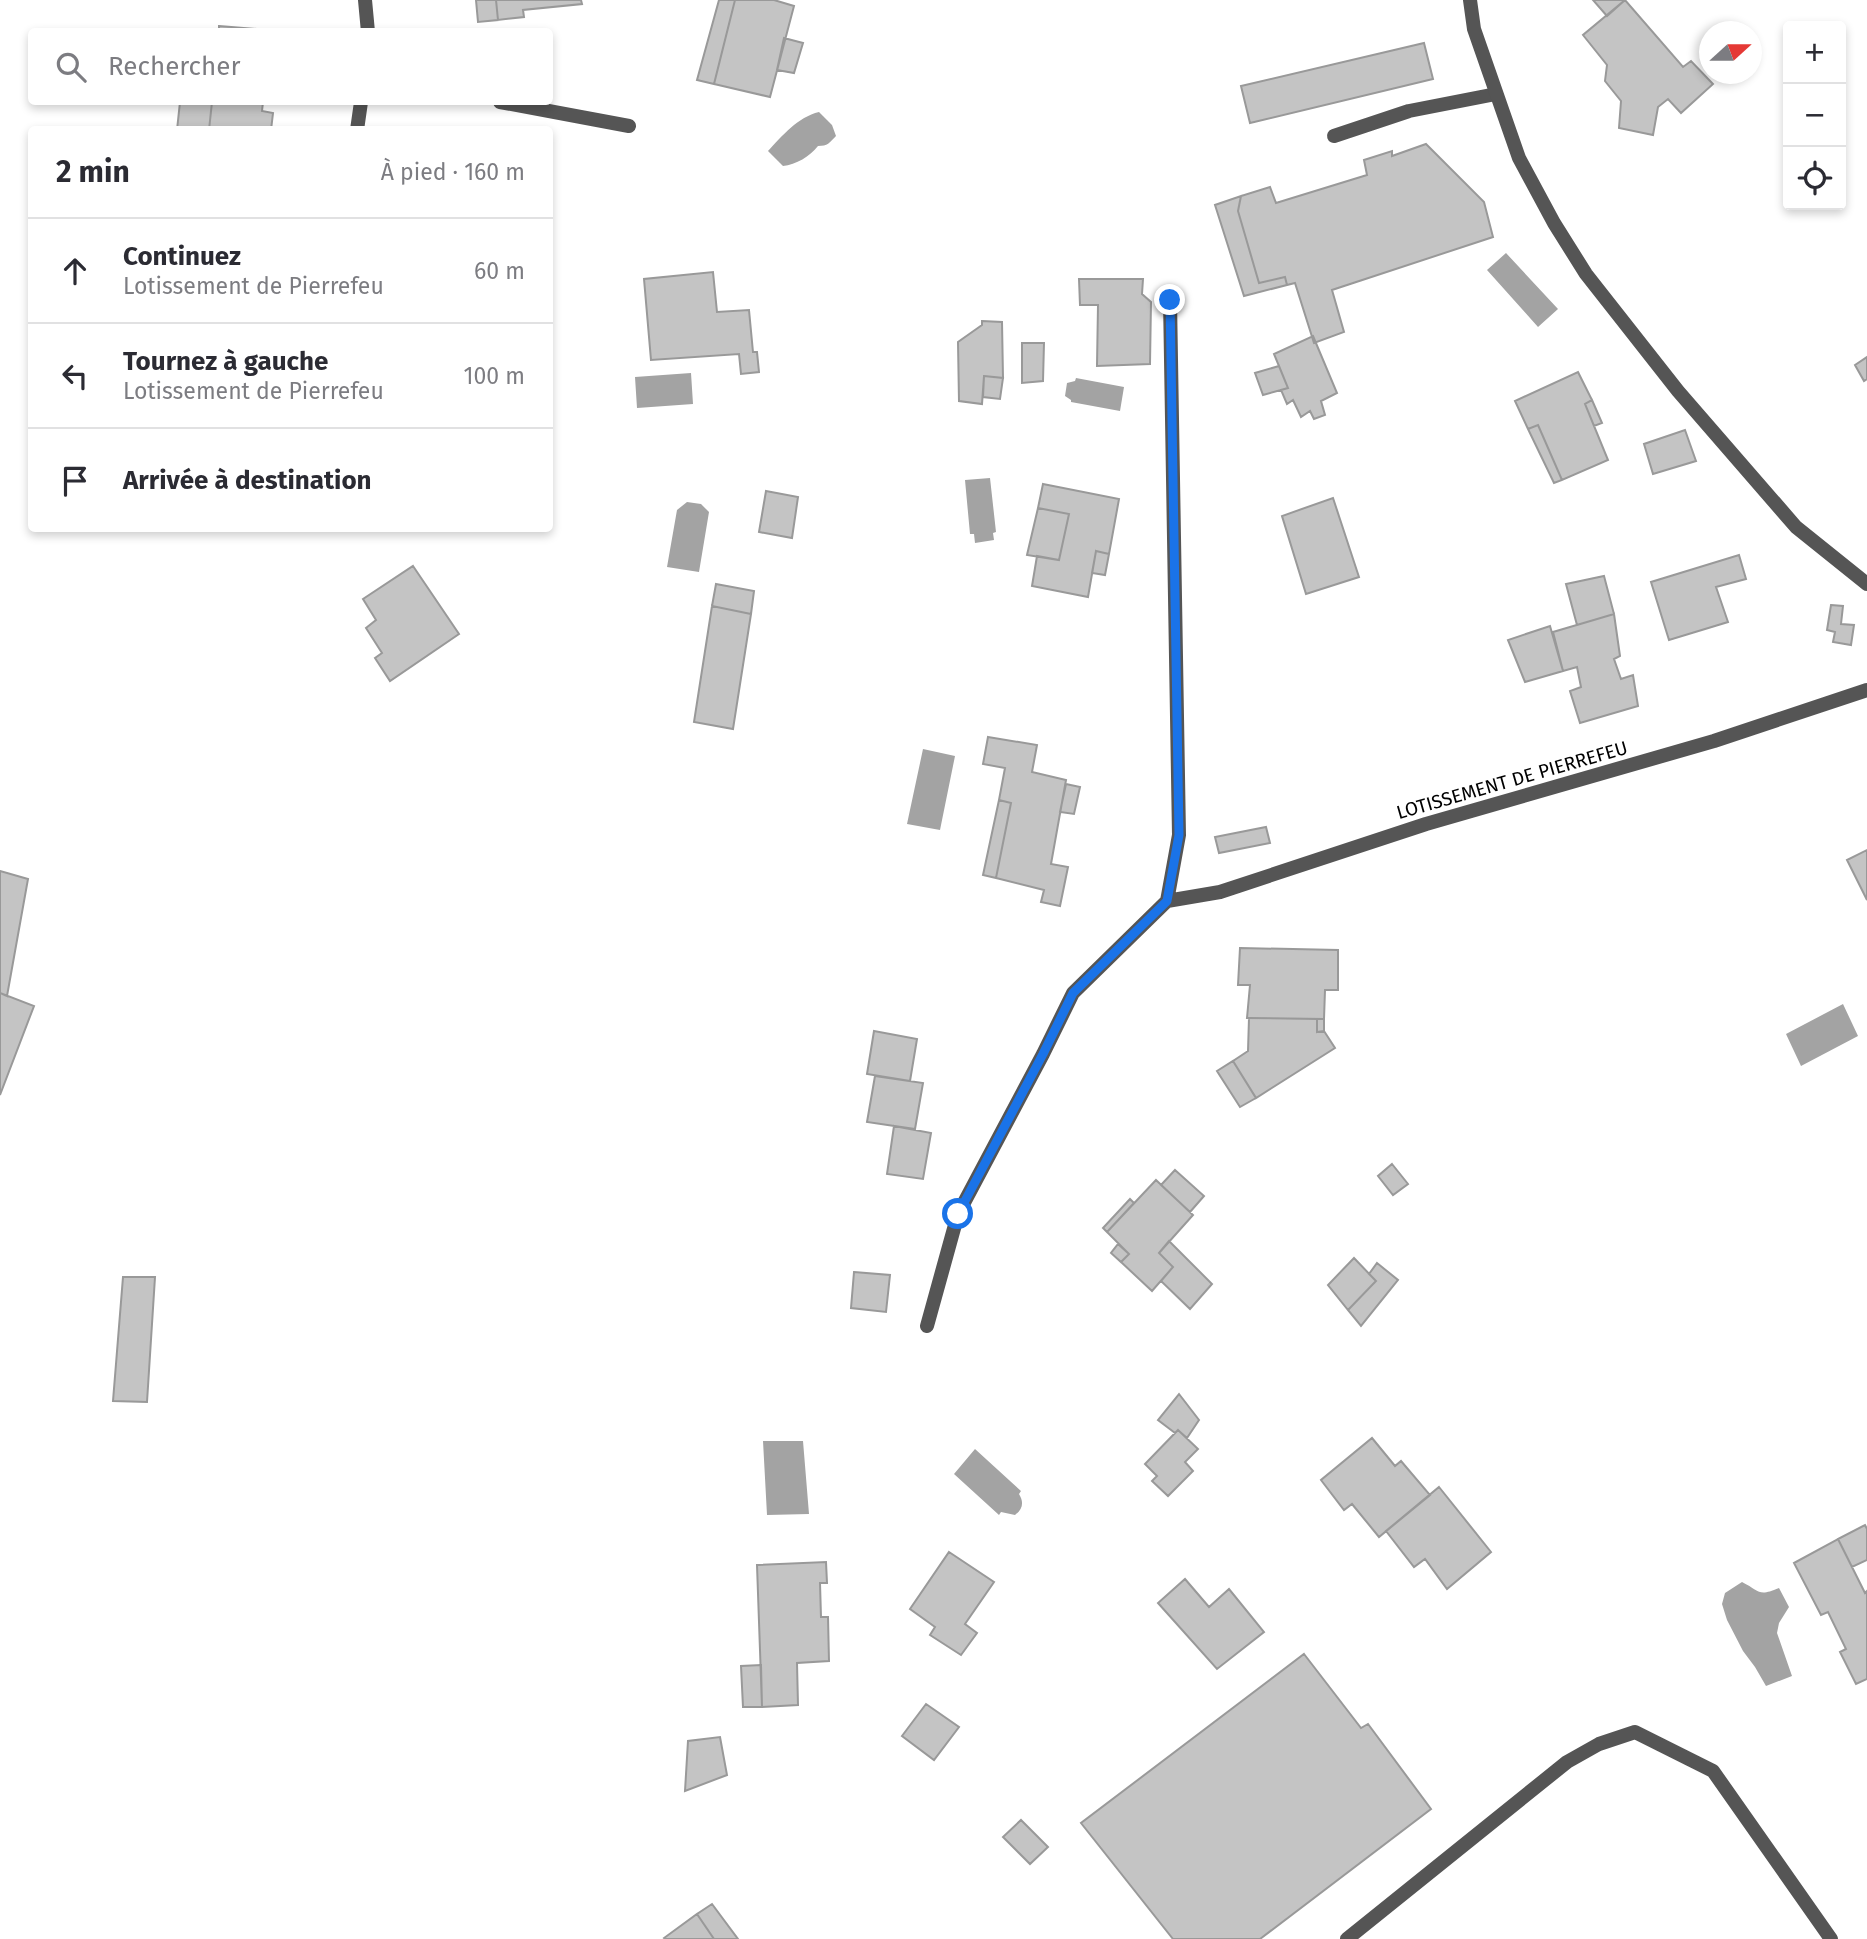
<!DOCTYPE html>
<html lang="fr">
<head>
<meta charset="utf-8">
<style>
  :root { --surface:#fff; --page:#f7f7f7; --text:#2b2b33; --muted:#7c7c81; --line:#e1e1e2 }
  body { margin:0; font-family:"Fira Sans",sans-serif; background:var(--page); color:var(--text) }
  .controls { position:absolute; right:21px; top:21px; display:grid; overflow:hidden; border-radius:7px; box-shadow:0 4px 10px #0003 }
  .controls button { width:63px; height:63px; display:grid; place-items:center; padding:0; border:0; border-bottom:2px solid var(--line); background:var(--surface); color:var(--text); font:35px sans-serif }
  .compass { position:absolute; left:1699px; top:21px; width:63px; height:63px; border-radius:50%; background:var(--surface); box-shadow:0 4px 10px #0003; rotate:69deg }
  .stop { position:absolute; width:21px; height:21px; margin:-16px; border:5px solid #1a73e8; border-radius:50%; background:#fff }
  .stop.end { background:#1a73e8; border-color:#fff; box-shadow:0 2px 7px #0008 }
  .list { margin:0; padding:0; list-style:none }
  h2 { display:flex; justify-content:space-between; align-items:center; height:91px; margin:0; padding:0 28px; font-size:30px }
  h2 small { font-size:23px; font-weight:400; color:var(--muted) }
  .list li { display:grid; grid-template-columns:46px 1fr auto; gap:21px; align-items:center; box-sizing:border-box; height:105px; padding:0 28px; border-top:2px solid var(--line) }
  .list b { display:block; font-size:26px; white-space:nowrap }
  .list p { margin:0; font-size:23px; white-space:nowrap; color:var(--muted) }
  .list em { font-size:23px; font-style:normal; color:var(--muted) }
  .icon { flex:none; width:38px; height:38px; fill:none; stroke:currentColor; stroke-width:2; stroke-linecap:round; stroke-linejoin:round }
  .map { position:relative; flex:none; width:1867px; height:1939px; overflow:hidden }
  .search { position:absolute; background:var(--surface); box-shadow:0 4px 10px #0003; left:28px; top:28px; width:525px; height:77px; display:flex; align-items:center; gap:18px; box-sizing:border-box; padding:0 24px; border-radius:7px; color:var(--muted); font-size:26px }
  .panel { position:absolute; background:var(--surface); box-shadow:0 4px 10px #0003; left:28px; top:126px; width:525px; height:406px; border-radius:7px }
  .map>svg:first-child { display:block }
  .water { fill:#a3a3a3 }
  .building { fill:#c4c4c4; stroke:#999; stroke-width:2 }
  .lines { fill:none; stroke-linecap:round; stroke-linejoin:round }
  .service { stroke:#555; stroke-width:14 }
  .minor { stroke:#555; stroke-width:14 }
  .route { stroke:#1a73e8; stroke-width:9 }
  .labels { text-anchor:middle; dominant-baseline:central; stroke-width:7; stroke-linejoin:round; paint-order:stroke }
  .street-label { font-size:19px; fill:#000; stroke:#fff }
</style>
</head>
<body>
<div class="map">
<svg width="1867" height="1939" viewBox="0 0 1867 1939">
  <rect width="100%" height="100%" fill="#fff"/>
  <!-- water -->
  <path class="water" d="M819 112 832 125 836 136C829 143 828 146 818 146 810 156 796 165 783 166L768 151C782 136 798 117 819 112Z
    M1506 253 1558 309 1538 327 1487 270Z
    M691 373 693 404 637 408 635 377Z
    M1076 378 1124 387 1120 411 1071 402V400L1065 396 1067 383 1075 381Z
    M990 478 996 532 993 533 994 540 975 543 974 534H970L965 480Z
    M687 502 701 504 709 512 699 572 667 567 677 510Z
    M923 749 955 756 940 830 907 824Z
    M1843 1004 1858 1036 1801 1066 1786 1034Z
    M763 1441H803L809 1514 767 1515Z
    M975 1449 1021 1491 1019 1494C1024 1502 1023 1509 1015 1515L1001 1512 999 1515 954 1474Z
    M1742 1582C1760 1591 1758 1597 1779 1588L1789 1607 1779 1623 1777 1633 1792 1676 1766 1686 1755 1667 1743 1651 1727 1620 1722 1604 1725 1593Z"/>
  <!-- building -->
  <path class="building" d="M476 0H496L498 20 478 22Z
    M496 0H581L582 4 523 10 524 17 498 20Z
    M719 0H735L714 84 697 80Z
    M735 0H774L794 6 770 97 714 84Z
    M1593 0H1625L1607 16Z
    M1625 0 1683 67 1691 61 1713 84 1681 113 1668 99 1658 107 1653 135 1619 128 1621 101 1605 81 1607 65 1583 35Z
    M219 26 256 29V32H219Z
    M784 38 803 43 794 73 777 70Z
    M1424 43 1433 79 1250 123 1241 86Z
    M180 102H212L209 130H177Z
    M212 102H263L262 111 273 113 271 130H209Z
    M1426 144 1484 202 1493 237 1332 290 1344 332 1314 343 1295 283 1287 285 1285 277 1259 283 1238 211 1241 196 1270 187 1276 203 1367 175 1364 160 1392 151V156Z
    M1241 196 1238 211 1259 283 1285 277 1287 285 1244 296 1215 205Z
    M713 272 717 312 749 310 753 352H757L759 372 741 374 739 354 651 360 644 279Z
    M1079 279H1143L1142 294 1151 302 1150 364 1097 366 1098 305H1080Z
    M982 321 1002 322 1003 378 984 376 982 404 959 401 958 342 982 325Z
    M1313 336 1337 393 1321 401 1325 415 1314 419 1310 411 1301 417 1293 400 1287 404 1281 390 1288 388 1274 354Z
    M1022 343H1044L1043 381 1022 383Z
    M1867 357V379L1864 381 1855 365Z
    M1279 366 1288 388 1263 395 1255 373Z
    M1578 372 1592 400 1585 404 1608 460 1562 480 1538 425 1528 429 1515 401Z
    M984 376 1003 378 1000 399 983 397Z
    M1592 400 1602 423 1594 426 1585 404Z
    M1538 425 1562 480 1554 483 1528 429Z
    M1685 430 1696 461 1653 474 1644 444Z
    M1043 484 1119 499 1109 554 1096 551 1088 597 1032 586 1037 556 1059 560 1069 514 1038 508Z
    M766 491 798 497 792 538 759 532Z
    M1333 498 1359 577 1306 594 1282 516Z
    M1038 508 1069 514 1059 560 1027 555Z
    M1096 551 1109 554 1105 575 1092 573Z
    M1739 555 1746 579 1716 587 1728 622 1669 640 1651 582Z
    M413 566 459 634 390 681 375 658 382 653 366 628 376 620 363 599Z
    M1604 576 1614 614 1577 625 1566 584Z
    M716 584 754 591 751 614 712 606Z
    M1831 605 1843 606 1841 624 1854 625 1851 645 1833 642 1835 632 1827 630Z
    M712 606 751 614 733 729 694 722Z
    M1614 614 1620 656 1614 659 1621 679 1633 675 1638 706 1580 723 1570 691 1581 687 1577 667 1563 671 1553 632Z
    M1550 626 1563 671 1525 682 1508 640Z
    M988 737 1037 745 1032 772 1066 780 1051 864 1068 867 1060 906 1041 902 1044 890 996 878 1011 803 999 800 1005 768 983 764Z
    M1066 784 1080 787 1074 814 1060 812Z
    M999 800 1011 803 996 878 983 875Z
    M1266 827 1270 843 1219 853 1215 837Z
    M1867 850V900L1847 860Z
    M0 871 28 879 7 996 0 993Z
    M1240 948 1338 950V990H1325L1324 1019 1247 1018 1250 985H1238Z
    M0 993 34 1006 0 1095Z
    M1249 1018 1317 1019V1032L1324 1031 1335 1048 1256 1098 1233 1061 1248 1051Z
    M1317 1019H1324V1031L1317 1032Z
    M874 1031 917 1039 910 1081 867 1074Z
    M1233 1061 1256 1098 1240 1107 1217 1071Z
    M875 1076 923 1083 915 1129 867 1122Z
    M894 1126 931 1133 923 1179 887 1174Z
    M1392 1164 1408 1184 1393 1195 1378 1176Z
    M1175 1170 1204 1196 1190 1212 1161 1185Z
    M1156 1180 1193 1215 1159 1253 1173 1267 1152 1291 1121 1262 1129 1254 1107 1232Z
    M1130 1199 1134 1203 1107 1232 1103 1228Z
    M1169 1241 1212 1284 1190 1309 1161 1281 1173 1267 1159 1253Z
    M1118 1244 1129 1254 1121 1262 1111 1253Z
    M1354 1258 1376 1281 1348 1310 1328 1285Z
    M1377 1263 1398 1280 1361 1326 1348 1310 1376 1281 1369 1274Z
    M854 1272 890 1275 886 1312 851 1308Z
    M123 1277H155L147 1402 113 1401Z
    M1179 1394 1199 1420 1187 1438 1178 1430 1175 1433 1158 1420Z
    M1178 1430 1198 1449 1185 1462 1193 1471 1168 1496 1152 1481 1157 1476 1145 1464Z
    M1372 1438 1395 1466 1401 1461 1430 1495 1379 1537 1352 1504 1344 1510 1321 1480Z
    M1439 1487 1491 1552 1447 1589 1425 1559 1414 1567 1386 1531Z
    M1865 1525 1867 1529V1560L1852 1567 1838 1539Z
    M1838 1539 1865 1593 1867 1591V1679L1856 1684 1840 1652 1846 1649 1828 1612 1821 1615 1794 1563Z
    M949 1552 994 1582 965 1624 977 1633 961 1655 930 1635 935 1627 910 1609Z
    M826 1562 827 1583H820L821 1617H828L829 1661 797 1663 798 1705 762 1707 757 1565Z
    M1185 1579 1209 1607 1229 1589 1264 1632 1217 1669 1158 1603Z
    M1304 1654 1361 1728 1368 1724 1431 1809 1260 1939H1173L1081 1823Z
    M761 1665 762 1707H743L741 1666Z
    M926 1704 959 1727 934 1760 902 1736Z
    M720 1737 727 1775 685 1791 688 1741Z
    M1021 1820 1048 1847 1030 1864 1003 1837Z
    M712 1904 738 1939H714L697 1914Z
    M697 1914 714 1939H665L664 1938Z"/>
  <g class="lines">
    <!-- service -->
    <path class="service" d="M1334 136 1409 111 1496 94"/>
    <!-- minor -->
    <path class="minor" d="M365 0 368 32
      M1470 0 1474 29 1519 158 1554 223 1586 274 1678 391 1796 527 1867 584
      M500 102 629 126
      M357 130 361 102
      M1167 901 1179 835 1170 300
      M927 1326 958 1214 1043 1054 1073 993 1167 901 1220 892 1426 824 1714 741 1867 690
      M1347 1939 1567 1762 1599 1744 1635 1732 1713 1771 1831 1939"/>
  </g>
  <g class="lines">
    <!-- route -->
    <path class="route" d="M958 1214 1043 1054 1073 993 1167 901 1179 835 1170 300"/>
  </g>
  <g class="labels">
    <!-- street labels -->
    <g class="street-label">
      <text transform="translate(1512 780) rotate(-16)">LOTISSEMENT DE PIERREFEU</text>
    </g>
  </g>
</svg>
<div class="controls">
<button>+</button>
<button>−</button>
<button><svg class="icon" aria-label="locate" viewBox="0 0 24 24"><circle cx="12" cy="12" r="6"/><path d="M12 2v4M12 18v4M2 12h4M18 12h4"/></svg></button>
</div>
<svg class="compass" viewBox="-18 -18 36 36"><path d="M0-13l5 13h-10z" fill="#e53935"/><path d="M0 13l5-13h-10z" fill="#7c7c81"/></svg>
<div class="stop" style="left:958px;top:1214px"></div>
<div class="stop end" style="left:1170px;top:300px"></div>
<div class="search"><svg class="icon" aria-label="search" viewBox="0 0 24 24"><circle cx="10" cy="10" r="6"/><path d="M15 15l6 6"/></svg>Rechercher</div>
<section class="panel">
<h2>2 min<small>À pied · 160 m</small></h2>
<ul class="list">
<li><svg class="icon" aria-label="ahead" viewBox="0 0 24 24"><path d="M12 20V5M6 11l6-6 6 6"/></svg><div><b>Continuez</b><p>Lotissement de Pierrefeu</p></div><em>60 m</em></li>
<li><svg class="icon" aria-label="left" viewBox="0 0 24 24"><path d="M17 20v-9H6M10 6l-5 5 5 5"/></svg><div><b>Tournez à gauche</b><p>Lotissement de Pierrefeu</p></div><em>100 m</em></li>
<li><svg class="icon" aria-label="arrive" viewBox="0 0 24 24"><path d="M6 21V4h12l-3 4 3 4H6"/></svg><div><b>Arrivée à destination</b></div></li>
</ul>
</section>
</div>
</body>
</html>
